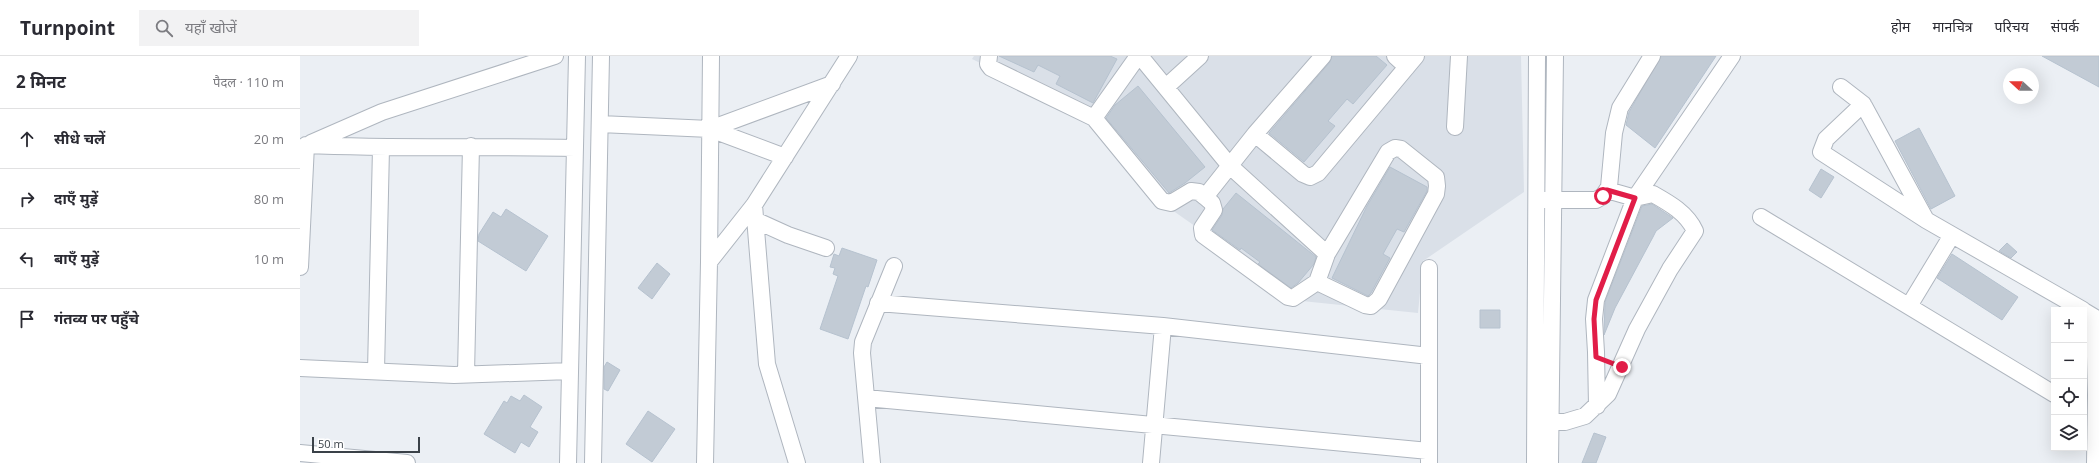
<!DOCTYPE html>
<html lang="hi">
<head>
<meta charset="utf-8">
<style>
  :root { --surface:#fff; --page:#f2f2f3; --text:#2b2b33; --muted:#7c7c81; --line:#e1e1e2 }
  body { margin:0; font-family:"Open Sans","Noto Sans Devanagari",sans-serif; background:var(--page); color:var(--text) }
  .controls { position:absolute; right:12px; bottom:12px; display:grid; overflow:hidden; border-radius:0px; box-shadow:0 4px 16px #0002 }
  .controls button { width:36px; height:36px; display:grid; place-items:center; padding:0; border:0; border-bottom:1px solid var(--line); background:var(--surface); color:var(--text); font:20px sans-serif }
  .compass { position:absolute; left:1703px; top:12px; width:36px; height:36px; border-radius:50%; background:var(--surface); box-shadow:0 4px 16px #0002; rotate:291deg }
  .scale { position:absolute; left:12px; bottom:10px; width:108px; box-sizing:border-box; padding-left:4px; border:2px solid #3a4148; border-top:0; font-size:11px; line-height:14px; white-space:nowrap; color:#3a4148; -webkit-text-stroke:3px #fff; paint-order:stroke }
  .stop { position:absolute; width:12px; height:12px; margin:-9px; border:3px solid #e11d48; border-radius:50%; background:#fff }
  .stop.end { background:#e11d48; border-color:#fff; box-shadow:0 1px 4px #0008 }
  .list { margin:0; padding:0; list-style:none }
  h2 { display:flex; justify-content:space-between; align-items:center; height:52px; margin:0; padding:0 16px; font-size:17px }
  h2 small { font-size:13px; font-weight:400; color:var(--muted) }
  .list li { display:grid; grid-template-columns:26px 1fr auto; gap:12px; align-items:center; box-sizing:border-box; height:60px; padding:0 16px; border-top:1px solid var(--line) }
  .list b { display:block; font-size:15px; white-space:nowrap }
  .list em { font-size:13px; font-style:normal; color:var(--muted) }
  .icon { flex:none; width:22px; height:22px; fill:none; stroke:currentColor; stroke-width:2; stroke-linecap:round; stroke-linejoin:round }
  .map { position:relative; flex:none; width:1799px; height:407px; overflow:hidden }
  header { display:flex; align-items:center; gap:24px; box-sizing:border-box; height:56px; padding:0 20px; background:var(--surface); border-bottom:1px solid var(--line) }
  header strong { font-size:19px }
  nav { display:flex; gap:22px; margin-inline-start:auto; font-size:14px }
  .search { width:280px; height:36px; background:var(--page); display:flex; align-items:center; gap:10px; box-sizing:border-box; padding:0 14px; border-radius:0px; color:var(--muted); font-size:15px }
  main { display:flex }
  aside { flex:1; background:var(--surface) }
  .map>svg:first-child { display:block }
  .residential { fill:#dae0e8 }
  .building { fill:#c2cbd5; stroke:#b6c2cf }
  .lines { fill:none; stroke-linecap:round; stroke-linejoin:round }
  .minor-casing { stroke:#afb6bf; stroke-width:18 }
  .minor { stroke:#fff; stroke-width:16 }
  .route { stroke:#e11d48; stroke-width:5 }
</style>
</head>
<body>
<header>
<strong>Turnpoint</strong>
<div class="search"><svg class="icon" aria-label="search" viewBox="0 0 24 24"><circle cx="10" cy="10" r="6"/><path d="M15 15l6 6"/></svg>यहाँ खोजें</div>
<nav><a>होम</a><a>मानचित्र</a><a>परिचय</a><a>संपर्क</a></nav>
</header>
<main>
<aside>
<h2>2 मिनट<small>पैदल · 110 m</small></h2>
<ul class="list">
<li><svg class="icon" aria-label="ahead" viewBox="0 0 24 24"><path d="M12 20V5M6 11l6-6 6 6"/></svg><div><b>सीधे चलें</b></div><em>20 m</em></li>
<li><svg class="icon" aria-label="right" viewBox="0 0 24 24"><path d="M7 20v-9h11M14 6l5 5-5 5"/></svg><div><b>दाएँ मुड़ें</b></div><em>80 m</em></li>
<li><svg class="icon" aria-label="left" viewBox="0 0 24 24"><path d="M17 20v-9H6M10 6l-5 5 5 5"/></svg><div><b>बाएँ मुड़ें</b></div><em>10 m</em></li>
<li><svg class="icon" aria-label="arrive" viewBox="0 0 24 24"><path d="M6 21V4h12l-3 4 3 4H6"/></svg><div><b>गंतव्य पर पहुँचे</b></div></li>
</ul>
</aside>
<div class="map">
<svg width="1799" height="407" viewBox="0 0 1799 407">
  <rect width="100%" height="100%" fill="#ebeff4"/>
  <!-- residential -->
  <path class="residential" d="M674 0H1221L1224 136 1123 205 1118 257 1002 245 872 154 792 62 672 3Z"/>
  <!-- building -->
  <path class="building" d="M699 0H810L817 3 793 47 756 28 760 20 738 9 734 16Z
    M1032 0H1076L1087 9 1053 48 1047 43 1028 65 1035 70 1004 106 969 77 1030 6Z
    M1361 0H1416L1355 92 1326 69 1329 56Z
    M1742 0H1799V31L1777 19Z
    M838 30 905 111 885 127 869 137 806 62 815 49Z
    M1619 72 1655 140 1631 153 1595 85Z
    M1090 111 1127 131V135L1104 176 1097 173 1083 198 1090 202 1071 237 1068 240 1032 222 1067 150Z
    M1521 113 1534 121 1521 142 1509 134Z
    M936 137 1016 201 1014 208 998 227 991 232 958 208 960 206 941 192 940 194 912 174 922 159 923 153Z
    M1352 148 1373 162 1356 175 1353 181 1315 252 1304 279 1305 246 1342 150Z
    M206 153 248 180 226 215 178 185 179 178 193 156 201 161Z
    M1707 187 1717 196 1711 202 1699 195Z
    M542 192 577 204 568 231 566 230 548 283 520 273 538 220 533 218 535 212 530 211 534 198 539 200Z
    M1652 198 1718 241 1702 264 1637 222Z
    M357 207 370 218 352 243 338 232Z
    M1180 254H1200V272H1180Z
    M307 306 320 314 308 335 304 333V311Z
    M224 339 242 351 230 371 238 376 229 391 221 386 215 397 184 378 204 345 207 347 211 340 220 345Z
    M348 355 375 373 352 406 326 388Z
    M1294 377 1306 381 1296 407H1282Z"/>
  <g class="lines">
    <defs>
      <path id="minor" d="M689 0 688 8 691 12 794 62 838 0
        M840 0 930 110 1027 198
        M1095 0 1107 11
        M866 31 900 0
        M1541 31 1563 48 1625 162
        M1563 48 1526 83 1521 96 1626 164 1783 254
        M794 62 862 145 871 147 891 135 899 136 905 141 955 78 1023 0
        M300 68 410 73 532 28
        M1155 71 1159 0
        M410 73 485 101
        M955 78 1003 118 1010 121 1018 117 1116 0
        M11 87 82 56 255 0
        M6 89C96 93 185 90 275 92
        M905 141 912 147 914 154 902 172 903 179 988 241 993 242 1017 226 1027 198 1088 96 1095 92 1101 93 1136 121 1137 130 1136 138 1079 243 1071 250 1065 249 1017 226
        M1243 144H1296L1303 140 1309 131 1314 77 1320 52 1352 0
        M454 149 467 308 497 407
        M1461 161 1754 338
        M455 164 488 179 526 192
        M409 206 411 0
        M0 211 6 89
        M1129 212V407
        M578 247 863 270 1129 300
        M1609 250 1652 179
        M1784 255 1794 261 1796 339 1795 407
        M0 312 154 319 270 315
        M76 315 81 92
        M166 318 171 90
        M566 342 1129 395
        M1297 350 1296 296 1294 263 1296 244 1335 142 1432 0
        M1240 366H1265L1285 360 1308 338 1337 273 1370 213 1395 175C1387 157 1369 147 1353 138L1335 142 1307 134
        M0 397 107 407
        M268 407 277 0
        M293 407 301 0
        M405 407 409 206 454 149 549 0
        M572 407 562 297 563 286 594 210
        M851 407 863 270
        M1235 407 1237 0
        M1250 407 1255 0"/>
    </defs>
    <!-- minor casing -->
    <use href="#minor" class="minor-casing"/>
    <!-- minor -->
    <use href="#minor" class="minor"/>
  </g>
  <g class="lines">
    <!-- route -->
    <path class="route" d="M1303 140 1307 134 1335 142 1296 244 1294 263 1296 301 1322 311"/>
  </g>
</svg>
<div class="controls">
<button>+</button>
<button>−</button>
<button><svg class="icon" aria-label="locate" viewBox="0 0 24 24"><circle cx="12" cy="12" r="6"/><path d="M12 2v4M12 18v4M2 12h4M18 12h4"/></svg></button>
<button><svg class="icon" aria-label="layers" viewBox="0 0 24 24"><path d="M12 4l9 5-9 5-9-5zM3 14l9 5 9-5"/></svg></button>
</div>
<svg class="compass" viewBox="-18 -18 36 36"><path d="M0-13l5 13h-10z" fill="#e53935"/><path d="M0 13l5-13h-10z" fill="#7c7c81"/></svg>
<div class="scale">50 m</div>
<div class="stop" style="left:1303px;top:140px"></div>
<div class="stop end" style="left:1322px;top:311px"></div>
</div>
</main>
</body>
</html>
